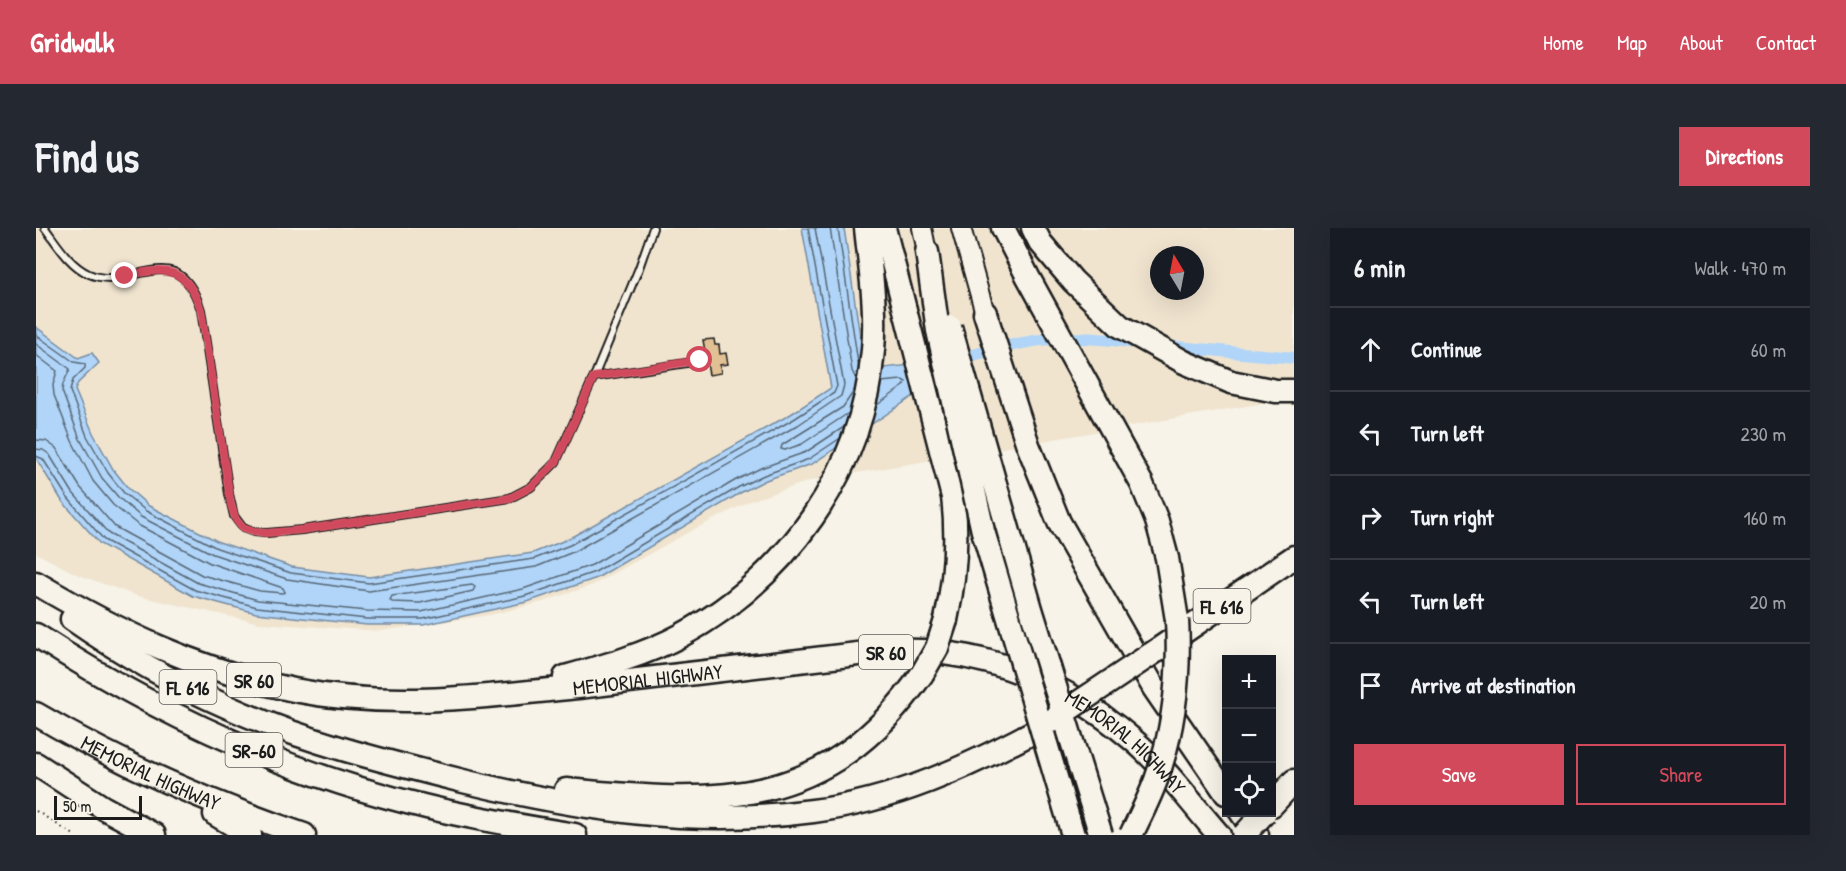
<!DOCTYPE html>
<html lang="en">
<head>
<meta charset="utf-8">
<style>
  :root { --surface:#171b24; --page:#242831; --text:#f1f3f6; --muted:#9ea1a6; --line:#363941; --accent:#d1495b }
  body { margin:0; font-family:"Patrick Hand",sans-serif; background:var(--page); color:var(--text) }
  .controls { position:absolute; right:18px; bottom:18px; display:grid; overflow:hidden; border-radius:0px; box-shadow:0 6px 24px #0002 }
  .controls button { width:54px; height:54px; display:grid; place-items:center; padding:0; border:0; border-bottom:2px solid var(--line); background:var(--surface); color:var(--text); font:30px sans-serif }
  .compass { position:absolute; left:1114px; top:18px; width:54px; height:54px; border-radius:50%; background:var(--surface); box-shadow:0 6px 24px #0002; rotate:350deg }
  .scale { position:absolute; left:18px; bottom:15px; width:88px; box-sizing:border-box; padding-left:6px; border:3px solid #1c1c1c; border-top:0; font-size:16px; line-height:21px; white-space:nowrap; color:#1c1c1c; -webkit-text-stroke:4px #f7f3e8; paint-order:stroke }
  .stop { position:absolute; width:18px; height:18px; margin:-14px; border:4px solid #d1495b; border-radius:50%; background:#fff }
  .stop.end { background:#d1495b; border-color:#fff; box-shadow:0 2px 6px #0008 }
  .list { margin:0; padding:0; list-style:none }
  h2 { display:flex; justify-content:space-between; align-items:center; height:78px; margin:0; padding:0 24px; font-size:26px }
  h2 small { font-size:20px; font-weight:400; color:var(--muted) }
  .list li { display:grid; grid-template-columns:39px 1fr auto; gap:18px; align-items:center; box-sizing:border-box; height:84px; padding:0 24px; border-top:2px solid var(--line) }
  .list b { display:block; font-size:22px; white-space:nowrap }
  .list em { font-size:20px; font-style:normal; color:var(--muted) }
  .actions { display:flex; gap:12px; padding:18px 24px }
  .actions a { flex:1; padding:14px 0; border:2px solid var(--accent); border-radius:0px; text-align:center; font-size:21px; color:var(--accent) }
  .actions .main { background:var(--accent); color:#fff }
  .icon { flex:none; width:33px; height:33px; fill:none; stroke:currentColor; stroke-width:2; stroke-linecap:round; stroke-linejoin:round }
  .map { position:relative; flex:none; width:1258px; height:607px; overflow:hidden; border-radius:0px }
  header { display:flex; align-items:center; gap:36px; box-sizing:border-box; height:84px; padding:0 30px; background:var(--accent); color:#fff }
  header strong { font-size:28px }
  nav { display:flex; gap:33px; margin-inline-start:auto; font-size:21px }
  .intro { display:flex; align-items:center; justify-content:space-between; box-sizing:border-box; height:144px; padding:0 36px }
  h1 { margin:0; font-size:42px }
  .button { padding:15px 27px; border-radius:0px; background:var(--accent); color:#fff; font-size:21px; font-weight:700 }
  main { display:flex; gap:36px; padding:0 36px }
  aside { flex:1; background:var(--surface); border-radius:0px; box-shadow:0 6px 24px #0002 }
  .map>svg:first-child { display:block }
  .built { fill:#f0e4cf; fill-rule:evenodd }
  .water { fill:#b0d5f9; stroke:#758ba1; stroke-width:1.5 }
  .lines { fill:none; stroke-linecap:round; stroke-linejoin:round }
  .shore { stroke:#576674; stroke-width:1.5 }
  .canal { stroke:#b0d5f9; stroke-width:12 }
  .building { fill:#e1c094; stroke:#1c1c1c; stroke-width:1.5 }
  .lane-casing { stroke:#1c1c1c; stroke-width:10 }
  .secondary-casing { stroke:#1c1c1c; stroke-width:22 }
  .highway-casing { stroke:#1c1c1c; stroke-width:27 }
  .path { stroke:#1c1c1c; stroke-width:2; stroke-dasharray:1.5 4.5; stroke-linecap:butt }
  .lane { stroke:#f7f3e8; stroke-width:6 }
  .secondary { stroke:#f7f3e8; stroke-width:18 }
  .highway { stroke:#f7f3e8; stroke-width:22 }
  .highway-bridge-casing { stroke:#1c1c1c; stroke-width:27; stroke-linecap:butt }
  .highway-bridge { stroke:#f7f3e8; stroke-width:22 }
  .route { stroke:#d1495b; stroke-width:8 }
  .labels { text-anchor:middle; dominant-baseline:central; stroke-width:4.5; stroke-linejoin:round; paint-order:stroke }
  .shield { fill:#f7f3e8; stroke:#5e5c59; stroke-width:1.5 }
  .shield-label { font-size:20px; font-weight:bold; fill:#1c1c1c }
  .street-label { font-size:21px; fill:#1c1c1c; stroke:#f7f3e8 }
</style>
</head>
<body>
<header>
<strong>Gridwalk</strong>
<nav><a>Home</a><a>Map</a><a>About</a><a>Contact</a></nav>
</header>
<div class="intro"><h1>Find us</h1><a class="button">Directions</a></div>
<main>
<div class="map">
<svg width="1258" height="607" viewBox="0 0 1258 607">
  <rect width="100%" height="100%" fill="#f7f3e8"/>
  <filter id="ink" filterUnits="userSpaceOnUse"><feTurbulence type="fractalNoise" baseFrequency=".0167" numOctaves="2"/><feDisplacementMap in="SourceGraphic" scale="12" xChannelSelector="R" yChannelSelector="G"/><feConvolveMatrix kernelMatrix="1 2 1 2 8 2 1 2 1" color-interpolation-filters="sRGB"/></filter>
  <g filter="url(#ink)">
    <!-- built -->
    <path class="built" d="M0 0H1258V170L774 253 714 273 653 304 557 357 507 374 454 387 345 403 223 395 101 368 40 346 0 325ZM1123 27H1159V63H1123Z"/>
    <!-- water -->
    <path class="water" d="M766 0H808L829 142 884 136 882 165 776 236 730 252 706 264 561 350 491 374 387 397H331L220 385 157 368 64 316 26 273 0 230V99L42 130 56 125 63 135 42 155 39 162 57 205 77 241 92 260 113 278 183 314 256 339 333 349 497 325 532 311 755 186 795 160Z"/>
    <g class="lines">
      <!-- shore -->
      <path class="shore" d="M794 0 816 143 820 151
        M802 0 822 135
        M0 107 38 134 49 136V140L37 152 34 163 51 208 72 245 88 265 110 283 181 320 255 345 333 355 498 331 534 317 758 191 798 165 801 158 772 0
        M0 116 34 141 27 156 26 163 44 211 66 250 83 270 105 289 177 326 251 351 333 363 500 339 537 324 762 197 805 168 808 157 779 0
        M0 127 21 143 17 157 18 167 36 213 57 253 77 277 102 297 174 335 247 360 249 364 246 365 224 363 166 347 79 299 44 259 20 220 10 213 0 212
        M841 177 868 158 870 154 866 152 845 154
        M811 186 766 216 749 222 745 221 746 217 807 179 818 163
        M0 221 7 222 13 226 37 265 73 306 162 355 222 372 331 383 385 384 487 361 556 337 700 252 725 240 770 224 808 199
        M0 228 7 231 31 269 68 312 159 362 221 379 331 391H387L489 368 559 344 703 259 728 247 773 231 803 211
        M436 357 439 359 437 363 384 375 356 374 354 372 356 368Z"/>
      <!-- canal -->
      <path class="canal" d="M1131 118 1258 130
        M881 145C915 134 952 121 987 115 1025 107 1064 110 1102 115"/>
    </g>
    <!-- building -->
    <path class="building" d="M678 111 679 117H683L684 126 690 125 692 136 684 137 685 145 673 147 667 112Z"/>
    <g class="lines">
      <defs>
        <path id="lane" d="M9 0C21 16 34 38 53 46 98 65 141 6 165 82L193 266 198 288 207 300 218 304 231 305 266 302 474 270 495 259 520 234 560 144 603 40 617 0
          M558 149 664 133"/>
        <path id="secondary" d="M886 0 891 24
          M925 0 949 85"/>
        <g id="highway">
          <path d="M848 0 917 269C922 311 919 351 910 392"/>
          <path d="M967 0 992 49 1106 256 1121 293 1131 330 1141 392"/>
          <path d="M997 0 1004 14 1037 53 1084 98 1148 134 1195 154 1240 163H1258"/>
          <path d="M891 24 902 103"/>
          <path d="M949 85 992 217 1023 294 1118 460 1190 565"/>
          <path id="s1" d="M0 355C84 405 162 442 258 462 353 481 447 469 542 459 639 448 735 437 830 425 856 423 883 421 908 425 979 434 1043 466 1097 512 1128 538 1156 576 1183 607"/>
          <path d="M36 391C85 425 137 455 192 479 267 513 347 533 427 553 543 581 658 599 777 583 858 573 932 539 1003 501"/>
          <path d="M0 407C120 485 252 546 391 579 440 591 490 599 539 607"/>
          <path d="M1114 427 1258 329"/>
          <path d="M529 449C568 438 608 427 644 408 750 351 827 244 837 122 841 81 834 40 830 0"/>
          <path id="s2" d="M0 486C88 538 172 574 268 607"/>
          <path d="M0 536 68 580 118 607"/>
          <path d="M530 562C681 576 790 584 886 446"/>
          <path d="M1236 577 1258 553"/>
          <path d="M1205 584 1221 607"/>
          <path d="M179 586 214 607"/>
        </g>
      </defs>
      <!-- lane casing -->
      <use href="#lane" class="lane-casing"/>
      <!-- secondary casing -->
      <use href="#secondary" class="secondary-casing"/>
      <!-- highway casing -->
      <use href="#highway" class="highway-casing"/>
      <!-- path -->
      <path class="path" d="M0 583 38 607"/>
      <!-- lane -->
      <use href="#lane" class="lane"/>
      <!-- secondary -->
      <use href="#secondary" class="secondary"/>
      <!-- highway -->
      <use href="#highway" class="highway"/>
      <defs>
        <path id="highway-bridge" d="M914 99 995 381 1065 607
          M903 107 947 303 1037 607
          M886 446 901 420 910 392
          M1015 493 1114 427
          M1095 607C1104 589 1113 571 1120 552 1138 502 1144 445 1141 392
          M1208 607 1229 584"/>
      </defs>
      <!-- highway-bridge casing -->
      <use href="#highway-bridge" class="highway-bridge-casing"/>
      <!-- highway-bridge -->
      <use href="#highway-bridge" class="highway-bridge"/>
    </g>
  </g>
  <g class="lines" filter="url(#ink)">
    <!-- route -->
    <path class="route" d="M89 48C130 39 151 38 165 82L195 277 200 292 207 300 218 304 231 305 266 302 474 270 495 259 520 234 558 149 664 132"/>
  </g>
  <g class="labels">
    <!-- shield labels -->
    <g class="shield">
      <rect x="1157.5" y="361" width="57" height="34" rx="4.5"/>
      <rect x="823" y="407" width="54" height="34" rx="4.5"/>
      <rect x="191" y="435" width="54" height="34" rx="4.5"/>
      <rect x="123.5" y="442" width="57" height="34" rx="4.5"/>
      <rect x="189.5" y="505" width="57" height="34" rx="4.5"/>
    </g>
    <g class="shield-label">
      <text x="1186" y="378">FL 616</text>
      <text x="850" y="424">SR 60</text>
      <text x="218" y="452">SR 60</text>
      <text x="152" y="459">FL 616</text>
      <text x="218" y="522">SR-60</text>
    </g>
    <!-- street labels -->
    <g class="street-label">
      <text stroke="none"><textPath href="#s1" startOffset="636">MEMORIAL HIGHWAY</textPath></text>
      <text stroke="none"><textPath href="#s1" startOffset="1140">MEMORIAL HIGHWAY</textPath></text>
      <text stroke="none"><textPath href="#s2" startOffset="129">MEMORIAL HIGHWAY</textPath></text>
    </g>
  </g>
</svg>
<div class="controls">
<button>+</button>
<button>−</button>
<button><svg class="icon" aria-label="locate" viewBox="0 0 24 24"><circle cx="12" cy="12" r="6"/><path d="M12 2v4M12 18v4M2 12h4M18 12h4"/></svg></button>
</div>
<svg class="compass" viewBox="-18 -18 36 36"><path d="M0-13l5 13h-10z" fill="#e53935"/><path d="M0 13l5-13h-10z" fill="#9ea1a6"/></svg>
<div class="scale">50 m</div>
<div class="stop" style="left:664px;top:132px"></div>
<div class="stop end" style="left:89px;top:48px"></div>
</div>
<aside>
<h2>6 min<small>Walk · 470 m</small></h2>
<ul class="list">
<li><svg class="icon" aria-label="ahead" viewBox="0 0 24 24"><path d="M12 20V5M6 11l6-6 6 6"/></svg><div><b>Continue</b></div><em>60 m</em></li>
<li><svg class="icon" aria-label="left" viewBox="0 0 24 24"><path d="M17 20v-9H6M10 6l-5 5 5 5"/></svg><div><b>Turn left</b></div><em>230 m</em></li>
<li><svg class="icon" aria-label="right" viewBox="0 0 24 24"><path d="M7 20v-9h11M14 6l5 5-5 5"/></svg><div><b>Turn right</b></div><em>160 m</em></li>
<li><svg class="icon" aria-label="left" viewBox="0 0 24 24"><path d="M17 20v-9H6M10 6l-5 5 5 5"/></svg><div><b>Turn left</b></div><em>20 m</em></li>
<li><svg class="icon" aria-label="arrive" viewBox="0 0 24 24"><path d="M6 21V4h12l-3 4 3 4H6"/></svg><div><b>Arrive at destination</b></div></li>
</ul>
<div class="actions"><a class="main">Save</a><a>Share</a></div>
</aside>
</main>
</body>
</html>
